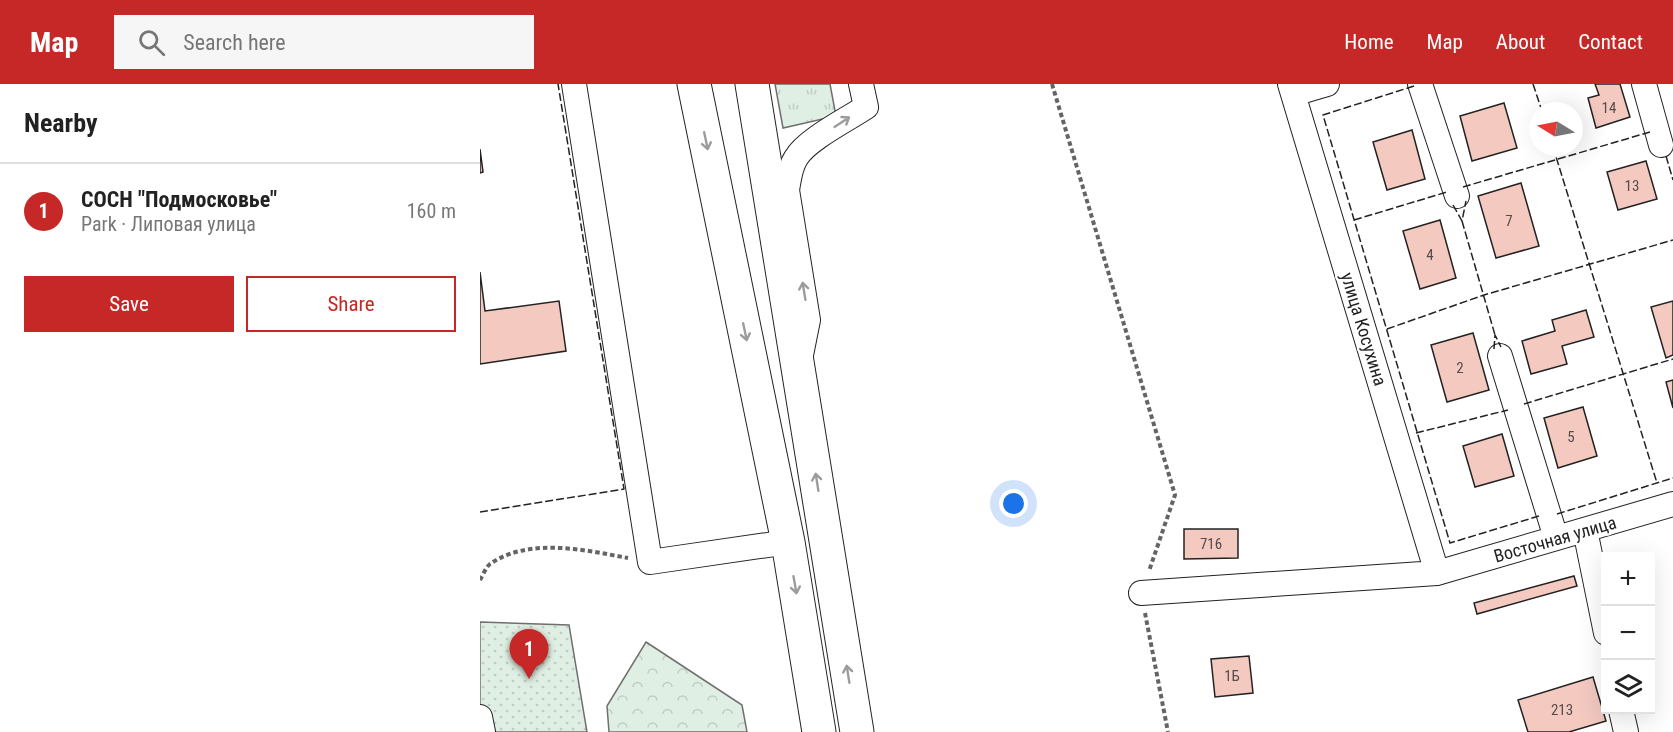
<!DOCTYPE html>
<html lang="en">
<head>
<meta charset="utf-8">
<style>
  :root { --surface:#fff; --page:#f6f6f6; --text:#222; --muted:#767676; --line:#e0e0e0; --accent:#c62828 }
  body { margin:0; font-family:"Roboto Condensed",sans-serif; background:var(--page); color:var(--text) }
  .controls { position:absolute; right:18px; bottom:18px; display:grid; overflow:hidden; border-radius:0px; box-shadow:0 6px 24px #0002 }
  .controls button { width:54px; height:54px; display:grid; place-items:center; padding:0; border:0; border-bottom:2px solid var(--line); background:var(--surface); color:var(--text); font:30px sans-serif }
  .compass { position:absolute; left:1049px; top:18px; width:54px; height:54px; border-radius:50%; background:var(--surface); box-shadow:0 6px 24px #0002; rotate:280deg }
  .you { position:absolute; left:534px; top:420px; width:21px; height:21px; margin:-15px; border:4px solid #fff; border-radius:50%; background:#1a73e8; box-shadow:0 0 0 9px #1a73e833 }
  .badge { display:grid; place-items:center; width:39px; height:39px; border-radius:50%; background:var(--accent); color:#fff; font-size:20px; font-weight:700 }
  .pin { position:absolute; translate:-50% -50px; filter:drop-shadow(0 2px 3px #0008) }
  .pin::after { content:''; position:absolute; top:32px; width:21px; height:18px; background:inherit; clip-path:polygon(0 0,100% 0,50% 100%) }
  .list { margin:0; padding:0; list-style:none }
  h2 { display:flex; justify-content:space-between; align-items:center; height:78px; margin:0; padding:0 24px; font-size:26px }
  h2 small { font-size:20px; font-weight:400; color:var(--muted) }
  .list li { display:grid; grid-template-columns:39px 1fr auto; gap:18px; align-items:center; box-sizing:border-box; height:96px; padding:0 24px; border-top:2px solid var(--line) }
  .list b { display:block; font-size:22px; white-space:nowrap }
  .list p { margin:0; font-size:20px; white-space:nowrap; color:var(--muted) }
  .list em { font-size:20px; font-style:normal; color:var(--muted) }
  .actions { display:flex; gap:12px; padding:18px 24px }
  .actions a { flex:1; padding:14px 0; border:2px solid var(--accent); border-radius:0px; text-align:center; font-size:21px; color:var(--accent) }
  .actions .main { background:var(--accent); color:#fff }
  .icon { flex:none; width:33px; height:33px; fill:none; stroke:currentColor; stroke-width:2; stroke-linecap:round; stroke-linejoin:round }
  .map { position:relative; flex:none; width:1193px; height:648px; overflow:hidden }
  header { display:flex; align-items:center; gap:36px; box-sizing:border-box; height:84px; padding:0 30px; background:var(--accent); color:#fff }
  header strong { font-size:28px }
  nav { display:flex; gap:33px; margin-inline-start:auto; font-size:21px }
  .search { width:420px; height:54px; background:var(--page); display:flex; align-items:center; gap:15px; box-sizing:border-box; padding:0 21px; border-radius:0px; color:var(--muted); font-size:22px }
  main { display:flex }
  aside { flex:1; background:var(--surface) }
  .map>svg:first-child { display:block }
  .grass { fill:url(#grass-tufts); stroke:#6f6f6f; stroke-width:1.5 }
  .forest { fill:url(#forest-crowns); stroke:#6f6f6f; stroke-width:1.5 }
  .garden { fill:url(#garden-dots); stroke:#6f6f6f; stroke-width:1.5 }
  .building { fill:#f3c9c0; stroke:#222; stroke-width:1.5 }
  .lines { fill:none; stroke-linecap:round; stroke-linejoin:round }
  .minor-casing { stroke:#222; stroke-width:26 }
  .highway-casing { stroke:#222; stroke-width:35 }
  .path { stroke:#646464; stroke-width:4; stroke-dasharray:4.5 3; stroke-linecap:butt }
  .minor { stroke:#fff; stroke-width:24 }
  .highway { stroke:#fff; stroke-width:33 }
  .fence { stroke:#222; stroke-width:1.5; stroke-dasharray:8 3; stroke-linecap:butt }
  .oneway { stroke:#9c9c9c }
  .labels { text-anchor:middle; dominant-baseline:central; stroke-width:4.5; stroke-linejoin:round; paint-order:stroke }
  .number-label { font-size:15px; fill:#564c4a }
  .street-label { font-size:18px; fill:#222; stroke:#fff }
</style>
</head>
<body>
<header>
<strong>Map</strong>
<div class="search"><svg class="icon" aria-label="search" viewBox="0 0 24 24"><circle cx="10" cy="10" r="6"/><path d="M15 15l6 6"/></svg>Search here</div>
<nav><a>Home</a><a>Map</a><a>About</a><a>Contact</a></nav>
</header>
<main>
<aside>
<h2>Nearby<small></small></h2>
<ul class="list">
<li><span class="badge">1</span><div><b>СОСН &quot;Подмосковье&quot;</b><p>Park · Липовая улица</p></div><em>160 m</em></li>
</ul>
<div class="actions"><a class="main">Save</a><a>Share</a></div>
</aside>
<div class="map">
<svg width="1193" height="648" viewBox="0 0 1193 648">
  <defs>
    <pattern id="grass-tufts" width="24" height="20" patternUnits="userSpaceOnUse" patternTransform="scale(1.5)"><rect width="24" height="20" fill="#e0efe3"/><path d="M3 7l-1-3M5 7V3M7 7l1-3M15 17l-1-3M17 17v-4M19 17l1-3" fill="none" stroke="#c0cdc2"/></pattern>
    <pattern id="forest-crowns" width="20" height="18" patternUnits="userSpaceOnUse" patternTransform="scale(1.5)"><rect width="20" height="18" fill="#e0efe3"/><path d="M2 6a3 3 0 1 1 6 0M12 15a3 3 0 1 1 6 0" fill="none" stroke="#c0cdc2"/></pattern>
    <pattern id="garden-dots" width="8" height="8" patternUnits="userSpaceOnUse" patternTransform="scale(1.5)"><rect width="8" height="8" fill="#e0efe3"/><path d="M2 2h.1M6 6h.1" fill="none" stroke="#c0cdc2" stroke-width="1.8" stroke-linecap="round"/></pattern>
  </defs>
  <rect width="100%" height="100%" fill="#fff"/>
  <!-- grass -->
  <path class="grass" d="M295 0H350L356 32 303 44Z"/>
  <!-- forest -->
  <path class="forest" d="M166 558 262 621 267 648H129L127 622Z"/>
  <!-- garden -->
  <path class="garden" d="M0 538 89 541 107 648H0Z"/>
  <!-- building -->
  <path class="building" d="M1115 0H1140L1150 33 1116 44 1108 14 1119 11Z
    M1024 19 1037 64 992 77 980 32Z
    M932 46 945 95 907 106 893 58Z
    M0 65 3 88 0 89Z
    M1166 77 1177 115 1138 126 1127 88Z
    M1041 99 1059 162 1016 174 998 112Z
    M960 136 976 194 940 205 923 147Z
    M0 188 5 227 79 217 86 267 0 280Z
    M1193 217V271L1186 274 1171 223Z
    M1106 226 1114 253 1082 262 1087 280 1051 290 1042 257 1075 247 1072 236Z
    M993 249 1009 306 967 318 951 261Z
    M1193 296V324L1186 298Z
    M1103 323 1117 372 1078 384 1064 334Z
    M1022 350 1034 392 995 403 983 362Z
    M704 445H758V474L704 475Z
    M1094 492 1097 502 997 530 994 519Z
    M769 572 773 609 735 613 731 575Z
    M1113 593 1126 637 1089 648H1048L1038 616Z"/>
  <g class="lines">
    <defs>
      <path id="minor" d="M94 0 170 478 308 458
        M810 0 957 489
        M940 0 977 112
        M1164 0 1181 61
        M813 10 847 0
        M321 271 328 236 307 106C309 95 310 83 316 74 326 56 368 35 386 23L381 0
        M1020 272 1076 454
        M1105 446 1126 549
        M661 509 957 489 1193 420
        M1141 626 1146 648
        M0 633 3 648"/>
      <path id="highway" d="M214 0 308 458 339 648
        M272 0 377 648"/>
    </defs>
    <!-- minor casing -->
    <use href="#minor" class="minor-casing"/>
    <!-- highway casing -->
    <use href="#highway" class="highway-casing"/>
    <!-- path -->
    <path class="path" d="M572 0 695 411 669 487
      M0 496C3 491 6 483 10 480 49 453 105 466 148 474
      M665 529 688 648"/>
    <!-- minor -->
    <use href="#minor" class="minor"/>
    <!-- highway -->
    <use href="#highway" class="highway"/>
    <!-- fence -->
    <path class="fence" d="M1053 0 1062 27
      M934 2 843 31 970 459 1059 432
      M1073 63 1177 399
      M1186 72 1193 96
      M983 103 1170 48
      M973 121 982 137 986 117
      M874 136 967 108
      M982 137 1015 251
      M907 245 1004 211 1193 156
      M1014 265 1015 251 1021 263
      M1044 320 1193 275
      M936 349 1028 326
      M0 428 144 405 78 0
      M1077 430 1193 394"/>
  </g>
  <!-- one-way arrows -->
  <defs><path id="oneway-shaft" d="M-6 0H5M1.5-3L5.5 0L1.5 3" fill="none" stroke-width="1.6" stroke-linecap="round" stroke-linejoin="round" transform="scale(1.5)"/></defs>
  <g class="oneway">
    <use href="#oneway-shaft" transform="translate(362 38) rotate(-33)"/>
    <use href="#oneway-shaft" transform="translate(226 57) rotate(78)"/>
    <use href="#oneway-shaft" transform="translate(324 207) rotate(-99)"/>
    <use href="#oneway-shaft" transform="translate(265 248) rotate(78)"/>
    <use href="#oneway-shaft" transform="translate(337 398) rotate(-99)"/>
    <use href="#oneway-shaft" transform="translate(315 501) rotate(80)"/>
    <use href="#oneway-shaft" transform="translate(368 590) rotate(-99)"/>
  </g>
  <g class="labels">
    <!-- number labels -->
    <g class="number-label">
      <text x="1129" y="24">14</text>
      <text x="1152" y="102">13</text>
      <text x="1029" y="137">7</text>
      <text x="950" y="171">4</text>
      <text x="980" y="284">2</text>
      <text x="1091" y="353">5</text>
      <text x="731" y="460">716</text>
      <text x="752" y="592">1Б</text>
      <text x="1082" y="626">213</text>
    </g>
    <!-- street labels -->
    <g class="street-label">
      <text transform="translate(884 245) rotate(73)">улица Косухина</text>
      <text transform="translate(1075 455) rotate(-16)">Восточная улица</text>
    </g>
  </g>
</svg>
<div class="controls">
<button>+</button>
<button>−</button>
<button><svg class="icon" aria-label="layers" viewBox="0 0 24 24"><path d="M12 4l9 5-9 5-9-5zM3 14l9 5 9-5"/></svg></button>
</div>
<svg class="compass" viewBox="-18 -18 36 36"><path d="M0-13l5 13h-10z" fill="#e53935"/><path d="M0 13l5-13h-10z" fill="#767676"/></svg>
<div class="you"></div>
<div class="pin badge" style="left:49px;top:595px">1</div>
</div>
</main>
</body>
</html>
